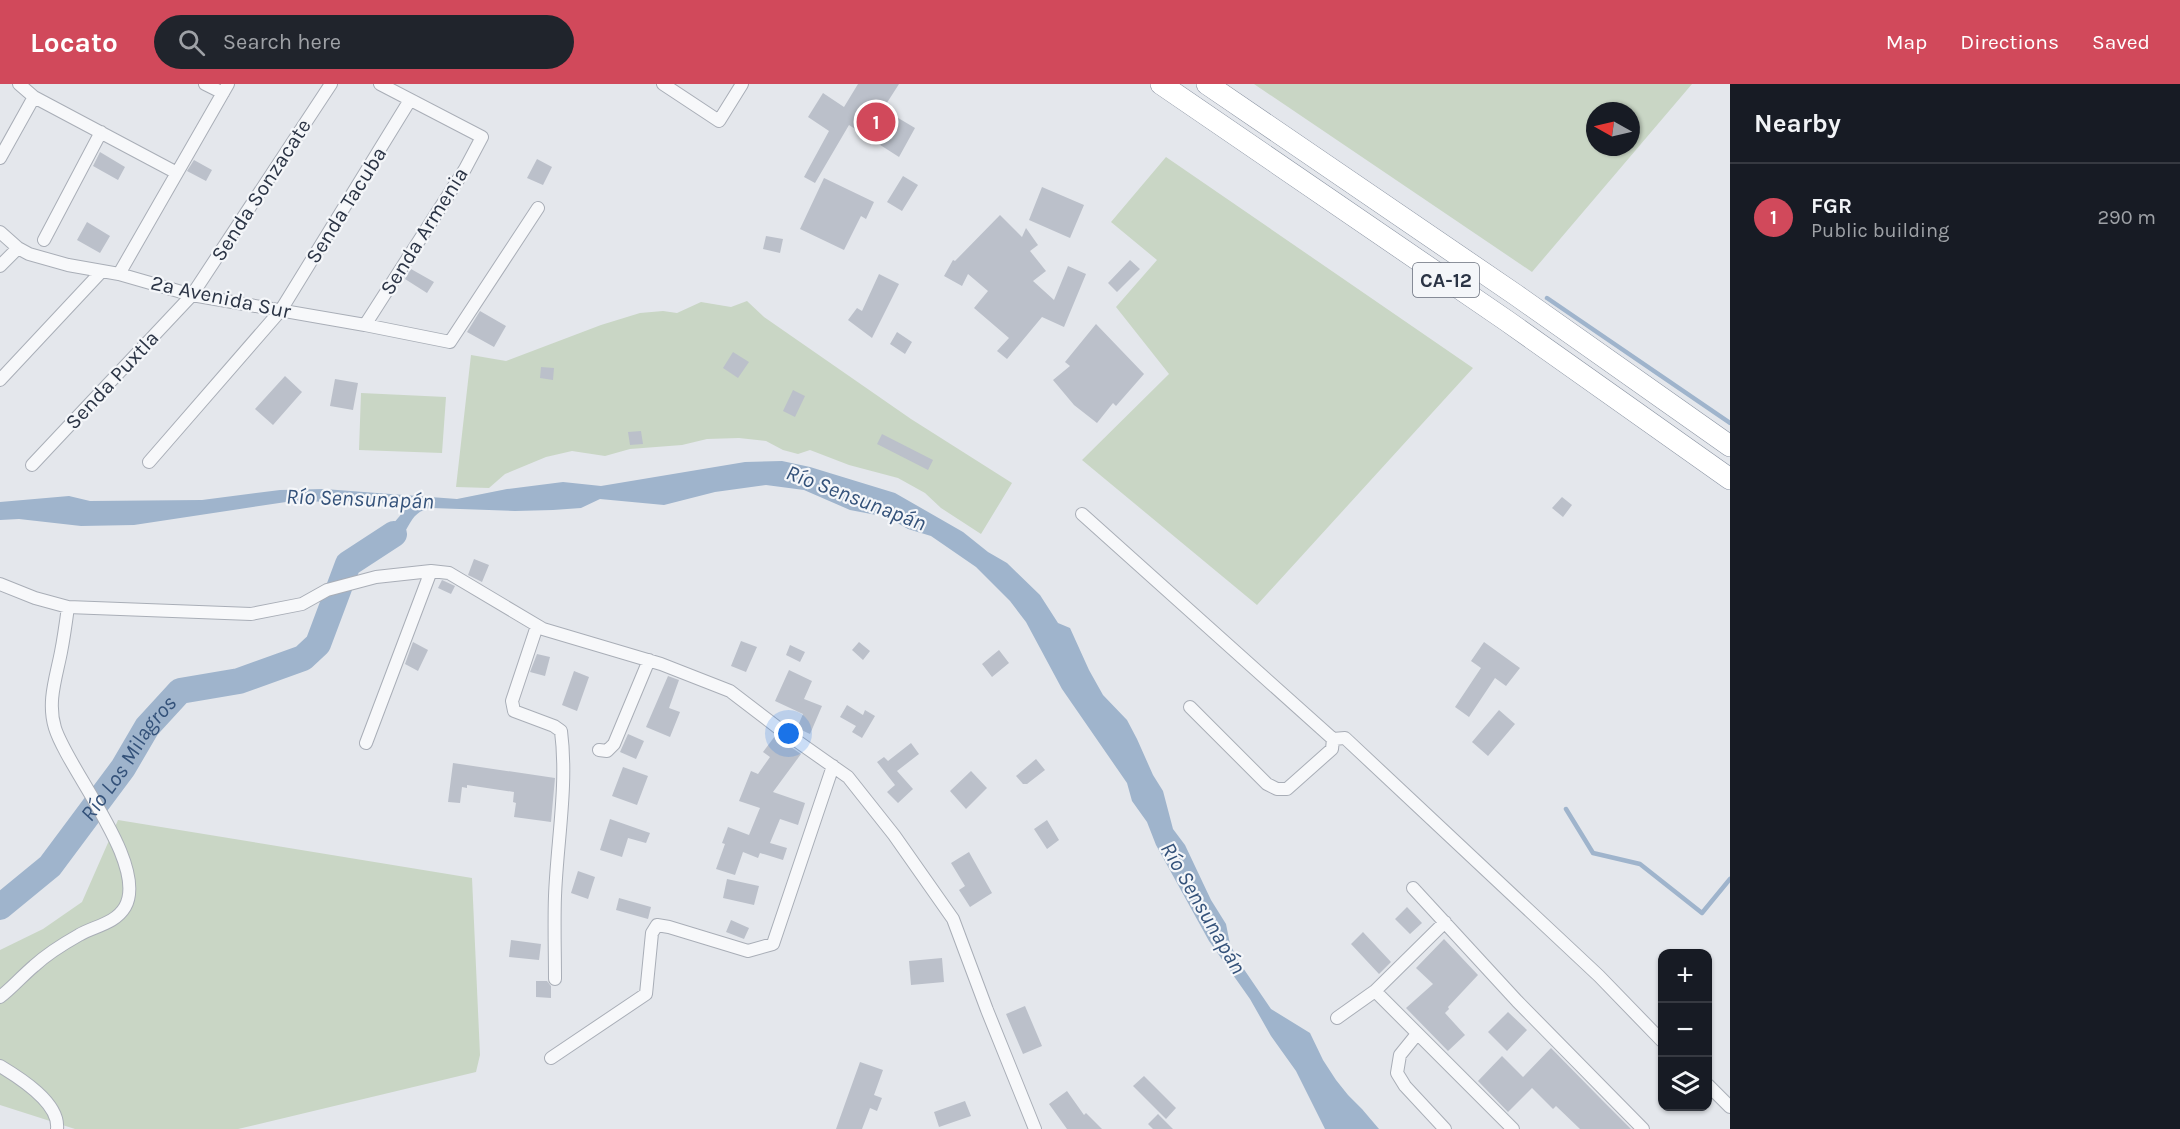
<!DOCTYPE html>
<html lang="en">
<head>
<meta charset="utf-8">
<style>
  :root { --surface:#171b24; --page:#20242c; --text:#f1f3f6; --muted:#9ea1a6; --line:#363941; --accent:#d1495b }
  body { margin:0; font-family:Karla,sans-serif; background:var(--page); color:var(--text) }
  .controls { position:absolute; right:18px; bottom:18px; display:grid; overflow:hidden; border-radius:12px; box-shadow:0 2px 4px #0004 }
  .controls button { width:54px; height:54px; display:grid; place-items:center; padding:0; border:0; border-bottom:2px solid var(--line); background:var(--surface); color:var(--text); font:30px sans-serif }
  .compass { position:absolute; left:1586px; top:18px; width:54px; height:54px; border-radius:50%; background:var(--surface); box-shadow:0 2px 4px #0004; rotate:278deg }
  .you { position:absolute; left:789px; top:650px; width:21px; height:21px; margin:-15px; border:4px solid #fff; border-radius:50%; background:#1a73e8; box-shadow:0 0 0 9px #1a73e833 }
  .badge { display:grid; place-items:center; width:39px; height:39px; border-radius:50%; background:var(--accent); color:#fff; font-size:20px; font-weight:700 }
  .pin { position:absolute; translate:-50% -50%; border:3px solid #fff; box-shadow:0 2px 6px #0006 }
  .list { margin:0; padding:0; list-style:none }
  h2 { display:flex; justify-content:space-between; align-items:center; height:78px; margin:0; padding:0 24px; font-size:26px }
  h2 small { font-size:20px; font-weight:400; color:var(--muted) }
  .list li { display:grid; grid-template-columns:39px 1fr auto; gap:18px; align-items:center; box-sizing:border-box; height:108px; padding:0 24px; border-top:2px solid var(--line) }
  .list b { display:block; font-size:22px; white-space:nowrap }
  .list p { margin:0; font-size:20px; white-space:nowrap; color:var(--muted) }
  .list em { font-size:20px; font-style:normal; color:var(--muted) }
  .icon { flex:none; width:33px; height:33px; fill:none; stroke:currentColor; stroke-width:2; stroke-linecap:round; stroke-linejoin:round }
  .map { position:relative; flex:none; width:1730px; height:1045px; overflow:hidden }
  header { display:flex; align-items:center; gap:36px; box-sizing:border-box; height:84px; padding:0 30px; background:var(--accent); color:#fff }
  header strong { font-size:28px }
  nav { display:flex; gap:33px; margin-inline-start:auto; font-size:21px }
  .search { width:420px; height:54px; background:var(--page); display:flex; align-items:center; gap:15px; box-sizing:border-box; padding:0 21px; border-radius:33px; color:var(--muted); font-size:22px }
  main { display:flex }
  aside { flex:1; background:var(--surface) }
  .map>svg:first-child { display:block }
  .green { fill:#c9d6c5; fill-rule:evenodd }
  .water { fill:#9fb4cc }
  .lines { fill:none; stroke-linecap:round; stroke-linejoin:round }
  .stream { stroke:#9fb4cc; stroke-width:4.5 }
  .river { stroke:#9fb4cc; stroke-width:26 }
  .building { fill:#bbc0ca }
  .minor-casing { stroke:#a9aeb7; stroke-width:14 }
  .trunk-casing { stroke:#8b94a3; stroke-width:22 }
  .minor { stroke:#f7f8fa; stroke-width:12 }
  .trunk { stroke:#fff; stroke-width:21 }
  .labels { text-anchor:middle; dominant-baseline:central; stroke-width:4.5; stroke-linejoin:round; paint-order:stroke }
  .shield { fill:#f4f6f9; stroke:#676e7b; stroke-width:1.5 }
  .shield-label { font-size:20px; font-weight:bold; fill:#2b3445 }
  .street-label { font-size:21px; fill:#2b3445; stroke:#f4f6f9 }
  .water-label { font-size:22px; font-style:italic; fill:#34527a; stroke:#f4f6f9 }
</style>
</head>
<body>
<header>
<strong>Locato</strong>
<div class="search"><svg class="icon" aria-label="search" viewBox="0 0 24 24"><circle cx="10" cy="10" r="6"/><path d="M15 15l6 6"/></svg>Search here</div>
<nav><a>Map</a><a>Directions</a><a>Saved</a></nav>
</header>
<main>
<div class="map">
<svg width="1730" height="1045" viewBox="0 0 1730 1045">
  <rect width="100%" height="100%" fill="#e4e7ec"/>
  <!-- green -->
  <path class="green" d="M1254 0H1692L1532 188ZM1595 27H1631V63H1595Z
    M1166 73 1473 284 1257 521 1082 376 1169 290 1116 223 1157 176 1111 138Z
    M747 217 764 233 911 335 1012 399 981 450 941 424 925 409 898 394 849 381 810 366 798 370 783 366 766 357 739 354 707 355 682 361 630 365 605 372 572 367 546 373 505 390 489 404 456 403 471 271 506 277 601 241 640 229 663 227 677 229 701 218 731 223Z
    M361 309 446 313 442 369 359 366Z
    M118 736 472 794 480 971 476 988 238 1045H75L0 1021V866L43 845 82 818Z"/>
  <!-- water -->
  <path class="water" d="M782 377 810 383 895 409 963 448 988 468 1007 479 1040 511 1058 539 1070 544 1089 586 1103 611 1127 636 1137 655 1153 691 1163 707 1173 745 1185 761 1211 816 1226 840 1230 860 1239 878 1271 925 1310 949 1323 976 1336 996 1348 1011 1362 1025 1379 1045H1325L1296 987 1271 952 1250 915 1209 857 1156 761 1147 738 1132 717 1127 699 1062 605 1026 538 1010 517 976 483 931 452 908 445 887 433 850 426 804 406 766 401 715 408 664 421 600 415 581 424 553 426 515 427 432 424C406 427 410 453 391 463 384 466 373 466 366 468 373 462 405 428 407 422L400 420 357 417 286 418 134 441 81 442 19 435 0 436V418L69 412 90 417 202 416 280 406 324 405 457 415 507 405 563 398 601 402 745 378Z"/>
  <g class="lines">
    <!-- stream -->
    <path class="stream" d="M1547 214 1730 339
      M1566 725 1593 769 1640 780 1702 829 1730 795"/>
    <!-- river -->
    <path class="river" id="s1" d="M0 823 50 782 123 684 147 643 180 607 239 597 303 574 318 560 348 480 394 450"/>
  </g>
  <!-- building -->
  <path class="building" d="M858 0H899L883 25 915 44 899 73 849 41 815 99 804 93 829 47 808 33 823 9 844 23Z
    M100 68 125 83 118 96 93 82Z
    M537 75 552 83 543 101 527 94Z
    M194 76 212 86 206 97 187 87Z
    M903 92 918 101 902 127 887 118Z
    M824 94 874 118 866 135 861 132 844 166 800 145Z
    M1042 103 1084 121 1070 154 1029 136Z
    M1000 131 1022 153 1026 144 1038 161 1030 167 1046 187 1033 197 1054 216 1068 182 1086 190 1064 243 1042 233 1007 275 997 267 1009 254 974 224 988 207 968 190 962 202 944 192 953 176 955 177Z
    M87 138 110 152 100 169 77 156Z
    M766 152 783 155 780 169 763 165Z
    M1130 176 1140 185 1117 208 1108 199Z
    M411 185 434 198 427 209 405 195Z
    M879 190 899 200 872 254 848 236 857 224 862 227Z
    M480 227 506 242 494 263 467 248Z
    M1096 240 1144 290 1116 322 1113 319 1097 339 1074 321 1053 296 1070 282 1065 278Z
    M897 248 912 258 905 270 890 260Z
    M733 268 749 278 738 294 723 284Z
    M541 283 554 284 553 296 540 294Z
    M285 292 302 308 273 341 255 325Z
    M335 295 358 299 353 326 330 322Z
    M793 306 805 312 795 333 783 327Z
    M641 347 643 360 630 361 628 348Z
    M882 350 933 376 928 386 877 360Z
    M1562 413 1572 421 1563 433 1552 424Z
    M474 475 489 481 482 498 468 491Z
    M442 496 455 502 451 510 438 504Z
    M741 557 757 563 746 588 731 582Z
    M413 558 428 566 418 587 405 580Z
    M859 558 870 567 863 576 852 566Z
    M1484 558 1520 584 1506 602 1495 594 1469 633 1455 623 1481 584 1471 577Z
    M790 561 805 568 800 578 786 571Z
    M999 566 1009 579 992 593 982 580Z
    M537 570 550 573 545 592 530 588Z
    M789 586 812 597 804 615 822 622 810 650 797 644 803 630 775 617Z
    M574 587 589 593 577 627 562 621Z
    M668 592 679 596 669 624 680 628 670 653 646 643Z
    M847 621 863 631 865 626 875 632 862 654 852 648 856 642 840 633Z
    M1499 626 1515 640 1488 672 1472 658Z
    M628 650 644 657 636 675 620 668Z
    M775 652 801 670 773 708 805 719 798 741 780 735 770 759 787 764 783 776 760 769 758 774 743 768 735 791 716 785 725 760 722 759 728 743 749 751 760 724 739 717 751 687 758 690 770 673 763 668Z
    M911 659 919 670 897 687 913 705 898 719 887 708 895 701 877 678 884 673 888 677Z
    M1036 675 1045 686 1027 700H1023L1016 692Z
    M453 679 555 694 551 738 514 733 516 719 513 718 514 708 467 701V704L462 703 460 719 448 718Z
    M623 683 648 692 637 721 612 712Z
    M971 687 987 704 966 725 950 707Z
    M610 735 650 749 646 759 628 754 622 773 600 766Z
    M1047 736 1059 756 1047 765 1034 745Z
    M969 768 992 809 970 823 959 806 965 802 951 779Z
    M578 787 595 793 588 815 571 809Z
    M727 795 759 802 754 821 723 814Z
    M619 814 651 823 648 835 616 826Z
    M1407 823 1422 839 1410 850 1395 835Z
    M731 836 749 844 744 855 726 848Z
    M1363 848 1391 878 1379 890 1351 860Z
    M1444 855 1478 891 1448 923 1449 925 1445 929 1465 951 1448 967 1406 924 1433 900 1416 884Z
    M511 856 541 860 539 876 509 873Z
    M942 874 944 898 911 901 909 877Z
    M536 897H547L551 902V914L536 913Z
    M1025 922 1042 962 1023 970 1006 930Z
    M1508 928 1527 946 1507 967 1488 948Z
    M1551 964 1602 1016 1631 1045H1580L1556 1022 1553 1025 1532 1004 1508 1028 1478 997 1502 972 1523 993Z
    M860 978 883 986 874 1011 882 1014 877 1027 870 1024 862 1045H836Z
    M1144 992 1176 1024 1166 1035 1133 1002Z
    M1067 1007 1084 1031 1086 1029 1102 1045H1067L1049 1020Z
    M965 1017 971 1032 939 1043 934 1028Z
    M1158 1030 1173 1045H1153L1148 1040Z"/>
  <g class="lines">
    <defs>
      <path id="minor" d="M19 0 34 13 177 89
        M205 0 223 9
        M663 0 719 37 742 0
        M0 74 34 13
        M0 148 18 164 29 170 68 181 119 190 192 211 365 241 450 258 538 124
        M44 156 101 48
        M0 182 18 164
        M119 190 228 0
        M365 241 465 85 482 53 380 0
        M0 296 101 188
        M149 378 281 226 410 16
        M32 381 192 211 331 0
        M1082 430 1333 655 1345 654 1599 892 1662 957
        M0 500 35 514 68 523 251 530 302 520 327 506 376 493 431 487 449 489 543 545 661 580 730 607 777 643 848 693 894 751 953 835 987 926 1035 1045
        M537 542 512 617 514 627 554 642 561 647C568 701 557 758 555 812 554 840 555 868 555 895
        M1190 623 1267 700 1277 705H1287L1332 665 1333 655
        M366 659 431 487
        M599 666 607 667 614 660 649 576
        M1413 804 1517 917 1643 1045
        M1445 838 1375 907 1513 1045
        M0 913C12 904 22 892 34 882 47 870 63 860 79 851 94 842 115 840 125 823 149 781 68 686 55 644 47 618 56 594 61 568 64 553 66 538 68 523
        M1337 934 1375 907
        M1417 950 1400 971 1397 989 1405 1002 1445 1045
        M551 974 646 910 652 849 657 841 669 843 748 867 773 860 833 682
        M0 982C20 994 60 1019 57 1045
        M1708 1001 1730 1023"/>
      <path id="trunk" d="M1161 0 1507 237 1730 395
        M1207 0 1516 211 1730 362"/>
    </defs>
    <!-- minor casing -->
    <use href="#minor" class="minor-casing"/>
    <!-- trunk casing -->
    <use href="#trunk" class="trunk-casing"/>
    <!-- minor -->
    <use href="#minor" class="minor"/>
    <!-- trunk -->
    <use href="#trunk" class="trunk"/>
  </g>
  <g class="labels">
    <!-- shield labels -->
    <rect class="shield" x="1413" y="179" width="66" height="34" rx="4.5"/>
    <g class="shield-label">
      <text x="1446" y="196">CA-12</text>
    </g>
    <!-- street labels -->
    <g class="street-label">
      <text transform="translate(261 106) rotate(-57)">Senda Sonzacate</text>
      <text transform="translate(346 121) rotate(-58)">Senda Tacuba</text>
      <text transform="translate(424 147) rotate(-58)">Senda Armenia</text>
      <text transform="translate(221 213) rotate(12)">2a Avenida Sur</text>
      <text transform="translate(112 296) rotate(-47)">Senda Puxtla</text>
    </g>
    <!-- water labels -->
    <g class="water-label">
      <text transform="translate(856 414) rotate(21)">Río Sensunapán</text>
      <text transform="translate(360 415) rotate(2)">Río Sensunapán</text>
      <text stroke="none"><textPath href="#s1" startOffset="198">Río Los Milagros</textPath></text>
      <text transform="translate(1203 824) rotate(60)">Río Sensunapán</text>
    </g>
  </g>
</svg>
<div class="controls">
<button>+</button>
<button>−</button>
<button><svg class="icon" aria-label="layers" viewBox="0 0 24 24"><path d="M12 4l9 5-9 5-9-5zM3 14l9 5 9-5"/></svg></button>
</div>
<svg class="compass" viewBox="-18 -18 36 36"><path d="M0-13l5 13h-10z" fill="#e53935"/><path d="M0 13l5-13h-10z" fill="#9ea1a6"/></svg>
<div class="you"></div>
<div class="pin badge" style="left:876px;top:38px">1</div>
</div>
<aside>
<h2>Nearby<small></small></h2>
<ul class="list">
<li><span class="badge">1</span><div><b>FGR</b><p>Public building</p></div><em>290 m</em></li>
</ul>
</aside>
</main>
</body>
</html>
